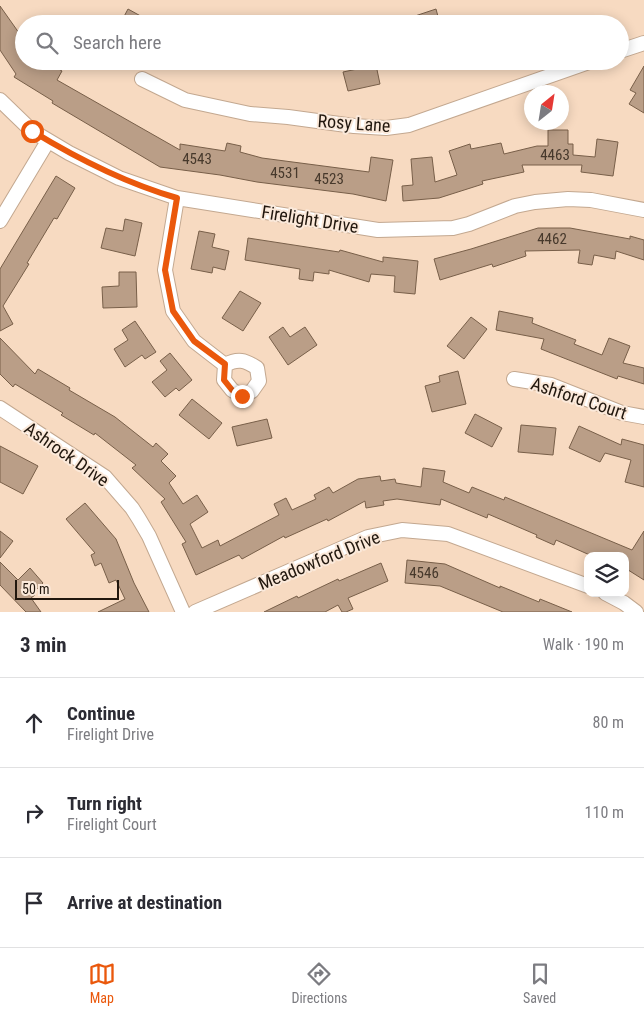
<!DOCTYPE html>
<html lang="en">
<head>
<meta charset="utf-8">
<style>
  :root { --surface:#fff; --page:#f2f2f3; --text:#2b2b33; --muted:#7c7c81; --line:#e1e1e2; --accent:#ea580c }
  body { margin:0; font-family:"Roboto Condensed",sans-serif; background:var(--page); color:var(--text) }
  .controls { position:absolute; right:15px; bottom:15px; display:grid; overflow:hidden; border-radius:10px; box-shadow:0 2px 12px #0003 }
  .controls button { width:45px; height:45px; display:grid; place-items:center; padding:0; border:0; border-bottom:1px solid var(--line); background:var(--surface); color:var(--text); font:25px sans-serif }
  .compass { position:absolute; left:524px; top:85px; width:45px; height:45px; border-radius:50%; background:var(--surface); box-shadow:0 2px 12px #0003; rotate:30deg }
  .scale { position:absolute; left:15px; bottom:12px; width:104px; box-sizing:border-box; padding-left:5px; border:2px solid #21170e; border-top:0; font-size:14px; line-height:18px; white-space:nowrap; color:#21170e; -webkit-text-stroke:4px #fbe9da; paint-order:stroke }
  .stop { position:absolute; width:15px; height:15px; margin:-11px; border:4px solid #ea580c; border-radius:50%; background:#fff }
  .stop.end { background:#ea580c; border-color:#fff; box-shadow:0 1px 5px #0008 }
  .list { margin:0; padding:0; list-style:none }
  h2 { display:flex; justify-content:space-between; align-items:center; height:65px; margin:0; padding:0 20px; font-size:21px }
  h2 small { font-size:16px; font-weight:400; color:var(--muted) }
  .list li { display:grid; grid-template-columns:32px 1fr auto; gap:15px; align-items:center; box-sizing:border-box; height:90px; padding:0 20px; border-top:1px solid var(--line) }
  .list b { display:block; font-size:19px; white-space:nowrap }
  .list p { margin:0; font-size:16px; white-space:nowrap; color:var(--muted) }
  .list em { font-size:16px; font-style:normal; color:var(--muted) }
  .icon { flex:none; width:28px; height:28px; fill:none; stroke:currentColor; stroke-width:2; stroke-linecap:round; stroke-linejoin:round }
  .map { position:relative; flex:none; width:644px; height:612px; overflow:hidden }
  .search { position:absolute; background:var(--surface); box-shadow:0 2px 12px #0003; left:15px; right:15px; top:15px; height:55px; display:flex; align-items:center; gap:12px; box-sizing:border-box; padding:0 18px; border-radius:28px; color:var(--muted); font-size:19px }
  .sheet { height:335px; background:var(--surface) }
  nav { display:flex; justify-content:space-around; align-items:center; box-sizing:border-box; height:70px; border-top:1px solid var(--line); background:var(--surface); font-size:14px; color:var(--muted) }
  nav a { display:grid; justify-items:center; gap:2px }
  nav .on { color:var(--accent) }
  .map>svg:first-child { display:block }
  .building { fill:#ba9e87; stroke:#785f49 }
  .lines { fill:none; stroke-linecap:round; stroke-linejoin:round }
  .minor-casing { stroke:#c3a890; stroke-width:16 }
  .minor { stroke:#fff; stroke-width:14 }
  .route { stroke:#ea580c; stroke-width:6 }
  .labels { text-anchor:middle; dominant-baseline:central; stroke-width:4; stroke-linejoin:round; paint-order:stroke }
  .number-label { font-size:15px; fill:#47392c }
  .street-label { font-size:18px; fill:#21170e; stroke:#fbe9da }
</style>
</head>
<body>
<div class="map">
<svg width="644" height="612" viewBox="0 0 644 612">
  <rect width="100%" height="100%" fill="#f7dac1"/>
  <!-- building -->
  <path class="building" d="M0 6 24 40V61H35L47 69 50 64 62 71 57 80 180 150V144L225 151 227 143 241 146 240 152 262 158 369 172 371 157 393 160 386 201 353 194 257 182 220 175 160 167 52 103 53 101 14 77 16 74 0 50Z
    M128 9 155 24H120Z
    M436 9 440 24H397V22Z
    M376 65 380 84 348 91 343 72Z
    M644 66V113L629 104 636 93 630 90Z
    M548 130H568V144H573V155L595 157 597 139 618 142 613 176 581 172 582 165H522L524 172 482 181 483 184 439 198 403 201 402 186 413 185 411 159 432 157 435 182 457 175 449 151 470 144 471 149 501 143 504 154 537 146H548Z
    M56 176 75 188 57 219 54 218 27 263 29 264 3 306 13 324 0 331V269Z
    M125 219 142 223 135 256 101 248 106 228 123 231Z
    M538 228H570L630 239V236L644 240V260L616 251 615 259 594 255 592 265 578 263 580 250 525 251 526 256 493 267 492 264 440 280 434 259 471 249Z
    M199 231 215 234 212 247 229 251 225 270 213 267 212 273 191 269Z
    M248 238 339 252 340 250 383 262V257L418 261 415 294 394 292 395 276 371 274 369 282 329 270V274L314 272 313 281 299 279 300 269 245 260Z
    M119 272H136L137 307 103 308 102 287 119 286Z
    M240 291 261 303 243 331 222 318Z
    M499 311 533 318 532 323 576 340 574 344 602 355 609 338 630 346 623 363 644 368V384L618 376 617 379 541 349 544 339 496 330Z
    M471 317 487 329 464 359 447 346Z
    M135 321 156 352 145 359 142 355 125 367 114 349 128 340 122 330Z
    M283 327 290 337 305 327 317 345 288 365 269 337Z
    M0 338 35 374 38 369 70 388 69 390 115 417 153 447 156 443 168 454 161 461 176 476 169 483 183 504 197 495 208 512 190 524 202 548 218 540 220 546 279 515 274 504 286 498 292 510 316 499 314 495 329 487 333 493 358 479 380 476 381 481 395 479 396 483 421 487 423 468 445 471 443 482 469 493 472 487 504 500 505 497 632 550 644 531V580L625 568V556H592L556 540 554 545 536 537 537 535 488 514 487 518 441 499 440 505 397 499 383 501 384 505 366 508 365 501 328 521 327 519 285 538 284 536 242 559 239 555 196 575 182 544 186 542 161 502 165 499 132 468 136 465 95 433 94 435 61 415 63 413 15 384 13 387 0 374Z
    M170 353 192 380 179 391 176 388 165 397 152 382 167 370 160 361Z
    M458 371 466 404 432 412 425 386 440 382 439 376Z
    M192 399 222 423 209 439 179 415Z
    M475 414 502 428 492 447 465 433Z
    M267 419 272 438 237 446 232 427Z
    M521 425 556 428 553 455 518 452Z
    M579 426 621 445 622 439 644 445V487L625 482 631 460 605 453 600 462 569 448Z
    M0 446 38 466 23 494 0 482Z
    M85 503 116 539 134 583 149 612H98L125 599 116 580 109 583 101 563 95 566 91 555 95 553 66 519Z
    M0 531 13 541 0 558Z
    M407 560 445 564 500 588V586L539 602 540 599 572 612H503L440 586 405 583Z
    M0 562 18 580 30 568 43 583 33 593 35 595 31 598 41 612H26L0 585Z
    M381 563 388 581 348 598 353 609 346 612H342L338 605 325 612H264L297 596 298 598 338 579 339 581Z"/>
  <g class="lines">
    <defs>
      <path id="minor" d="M620 51 644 43
        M142 79 185 100 250 114 288 117 354 126 386 128 409 125 592 61
        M0 100 32 131 69 153 119 178 177 198 378 230 453 228 469 224 515 206 535 202 568 199 591 200 644 210
        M177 198 165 270 173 311 194 341 225 365C238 358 245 360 257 368L259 381 252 391 242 396 232 390 224 380 225 365
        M0 221 48 141
        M514 379 551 385 622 413 644 417
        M0 408 105 477 132 508 139 519 149 536 183 612
        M605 593 624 603 636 612
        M195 612 368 537 402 530 448 534 588 586"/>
    </defs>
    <!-- minor casing -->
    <use href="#minor" class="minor-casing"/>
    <!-- minor -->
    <use href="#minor" class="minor"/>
  </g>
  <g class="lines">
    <!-- route -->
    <path class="route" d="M32 131C78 159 125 183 177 198L165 270 173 311 194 341 225 364 224 380 232 390 242 396"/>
  </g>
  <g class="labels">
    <!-- number labels -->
    <g class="number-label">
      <text x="555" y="155">4463</text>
      <text x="197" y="159">4543</text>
      <text x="285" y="173">4531</text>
      <text x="329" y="179">4523</text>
      <text x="552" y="239">4462</text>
      <text x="424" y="573">4546</text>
    </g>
    <!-- street labels -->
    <g class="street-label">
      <text transform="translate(354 123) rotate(4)">Rosy Lane</text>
      <text transform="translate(310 219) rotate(9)">Firelight Drive</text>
      <text transform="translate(579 398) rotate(18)">Ashford Court</text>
      <text transform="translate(67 454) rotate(35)">Ashrock Drive</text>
      <text transform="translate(319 560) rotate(-22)">Meadowford Drive</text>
    </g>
  </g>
</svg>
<div class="controls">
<button><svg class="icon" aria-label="layers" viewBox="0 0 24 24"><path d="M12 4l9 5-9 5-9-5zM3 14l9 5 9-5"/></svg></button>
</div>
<svg class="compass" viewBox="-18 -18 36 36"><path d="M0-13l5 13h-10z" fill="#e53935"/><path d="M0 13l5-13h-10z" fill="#7c7c81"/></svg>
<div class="scale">50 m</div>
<div class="stop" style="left:32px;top:131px"></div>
<div class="stop end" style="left:242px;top:396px"></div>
<div class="search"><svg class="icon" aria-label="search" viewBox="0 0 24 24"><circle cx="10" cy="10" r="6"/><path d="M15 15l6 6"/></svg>Search here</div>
</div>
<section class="sheet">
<h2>3 min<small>Walk · 190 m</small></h2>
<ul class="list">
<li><svg class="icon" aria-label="ahead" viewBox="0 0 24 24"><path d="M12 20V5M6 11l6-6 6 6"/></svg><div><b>Continue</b><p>Firelight Drive</p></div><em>80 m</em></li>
<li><svg class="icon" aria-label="right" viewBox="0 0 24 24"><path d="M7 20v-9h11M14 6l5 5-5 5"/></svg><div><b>Turn right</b><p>Firelight Court</p></div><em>110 m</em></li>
<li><svg class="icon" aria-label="arrive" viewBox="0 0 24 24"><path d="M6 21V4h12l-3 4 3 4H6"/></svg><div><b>Arrive at destination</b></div></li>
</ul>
</section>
<nav>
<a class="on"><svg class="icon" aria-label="map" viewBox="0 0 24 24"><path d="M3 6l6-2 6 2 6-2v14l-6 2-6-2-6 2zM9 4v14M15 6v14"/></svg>Map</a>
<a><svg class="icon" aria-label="directions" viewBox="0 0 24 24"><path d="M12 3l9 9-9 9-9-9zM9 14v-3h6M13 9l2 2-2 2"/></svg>Directions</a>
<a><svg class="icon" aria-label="saved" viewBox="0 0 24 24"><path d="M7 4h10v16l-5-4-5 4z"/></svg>Saved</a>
</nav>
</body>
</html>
